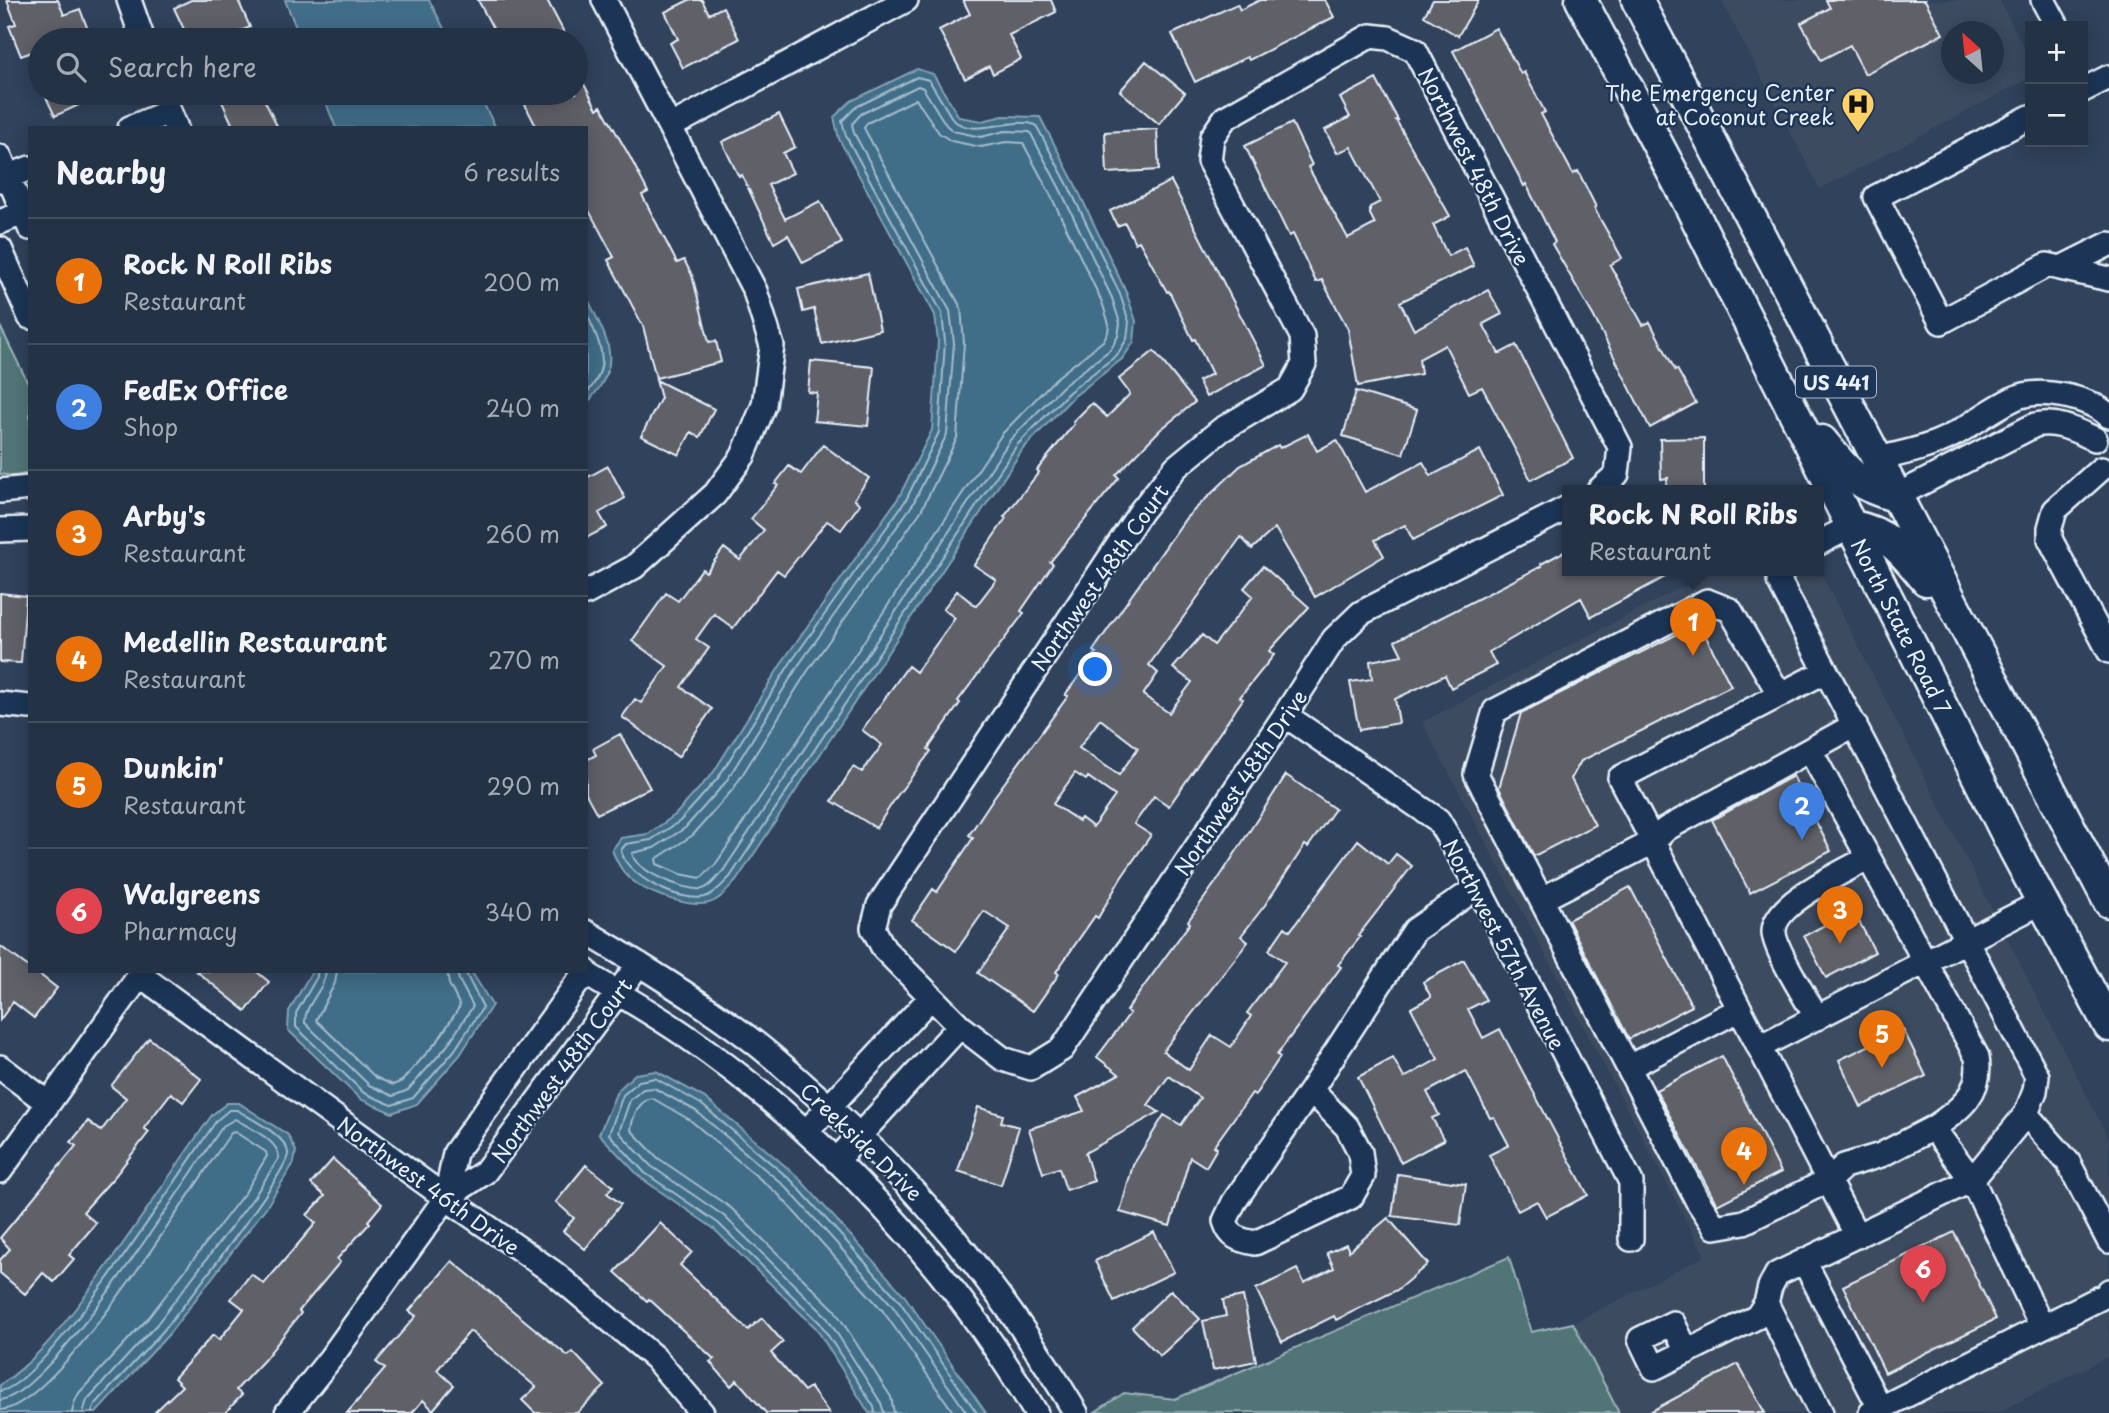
<!DOCTYPE html>
<html lang="en">
<head>
<meta charset="utf-8">
<style>
  :root { --surface:#243245; --page:#303e50; --text:#f1f3f6; --muted:#a3aab3; --line:#414d5e; --accent:#e797bd }
  body { margin:0; font-family:"Playpen Sans",sans-serif; background:var(--page); color:var(--text) }
  .controls { position:absolute; right:21px; top:21px; display:grid; overflow:hidden; border-radius:0px; box-shadow:0 4px 18px #0003 }
  .controls button { width:63px; height:63px; display:grid; place-items:center; padding:0; border:0; border-bottom:2px solid var(--line); background:var(--surface); color:var(--text); font:35px sans-serif }
  .compass { position:absolute; left:1941px; top:21px; width:63px; height:63px; border-radius:50%; background:var(--surface); box-shadow:0 4px 18px #0003; rotate:333deg }
  .you { position:absolute; left:1096px; top:670px; width:24px; height:24px; margin:-18px; border:5px solid #fff; border-radius:50%; background:#1a73e8; box-shadow:0 0 0 10px #1a73e833 }
  .badge { display:grid; place-items:center; width:46px; height:46px; border-radius:50%; background:var(--accent); color:#fff; font-size:23px; font-weight:700 }
  .pin { position:absolute; translate:-50% -58px; filter:drop-shadow(0 2px 4px #0008) }
  .pin::after { content:''; position:absolute; top:37px; width:24px; height:21px; background:inherit; clip-path:polygon(0 0,100% 0,50% 100%) }
  .popup { position:absolute; left:1562px; top:485px; width:262px; height:91px; box-sizing:border-box; display:grid; place-content:center; border-radius:0px; background:var(--surface); filter:drop-shadow(0 2px 5px #0005); font-size:23px; white-space:nowrap; color:var(--muted) }
  .popup b { font-size:26px; color:var(--text) }
  .popup::after { content:''; position:absolute; left:50%; top:100%; margin-left:-14px; border:14px solid transparent; border-top-color:var(--surface) }
  .list { margin:0; padding:0; list-style:none }
  h2 { display:flex; justify-content:space-between; align-items:center; height:91px; margin:0; padding:0 28px; font-size:30px }
  h2 small { font-size:23px; font-weight:400; color:var(--muted) }
  .list li { display:grid; grid-template-columns:46px 1fr auto; gap:21px; align-items:center; box-sizing:border-box; height:126px; padding:0 28px; border-top:2px solid var(--line) }
  .list b { display:block; font-size:26px; white-space:nowrap }
  .list p { margin:0; font-size:23px; white-space:nowrap; color:var(--muted) }
  .list em { font-size:23px; font-style:normal; color:var(--muted) }
  .icon { flex:none; width:38px; height:38px; fill:none; stroke:currentColor; stroke-width:2; stroke-linecap:round; stroke-linejoin:round }
  .map { position:relative; flex:none; width:2109px; height:1413px; overflow:hidden }
  .search { position:absolute; background:var(--surface); box-shadow:0 4px 18px #0003; left:28px; top:28px; width:560px; height:77px; display:flex; align-items:center; gap:18px; box-sizing:border-box; padding:0 24px; border-radius:38px; color:var(--muted); font-size:26px }
  .panel { position:absolute; background:var(--surface); box-shadow:0 4px 18px #0003; left:28px; top:126px; width:560px; height:847px; border-radius:0px }
  .map>svg:first-child { display:block }
  .built { fill:#3e4b60; fill-rule:evenodd }
  .green { fill:#517577; stroke:#9cb3b8; stroke-width:2 }
  .water { fill:#416d88; stroke:#84a2b5; stroke-width:2 }
  .lines { fill:none; stroke-linecap:round; stroke-linejoin:round }
  .shore { stroke:#a5bccb; stroke-width:2 }
  .building { fill:#5e6168; stroke:#e8f1f8; stroke-width:2; fill-rule:evenodd }
  .minor-casing { stroke:#e8f1f8; stroke-width:28 }
  .major-casing { stroke:#e8f1f8; stroke-width:35 }
  .minor { stroke:#1d3557; stroke-width:23 }
  .major { stroke:#1d3557; stroke-width:30 }
  .labels { text-anchor:middle; dominant-baseline:central; stroke-width:5; stroke-linejoin:round; paint-order:stroke }
  .shield { fill:#1d3557; stroke:#abb9c8; stroke-width:2 }
  .shield-label { font-size:19px; font-weight:bold; fill:#e8f1f8 }
  .poi-label { font-size:21px; fill:#e8f1f8; stroke:#1d3557; text-anchor:end }
  .street-label { font-size:21px; fill:#e8f1f8; stroke:#1d3557 }
</style>
</head>
<body>
<div class="map">
<svg width="2109" height="1413" viewBox="0 0 2109 1413">
  <rect width="100%" height="100%" fill="#30425c"/>
  <filter id="ink" filterUnits="userSpaceOnUse"><feTurbulence type="fractalNoise" baseFrequency=".0143" numOctaves="2"/><feDisplacementMap in="SourceGraphic" scale="14" xChannelSelector="R" yChannelSelector="G"/><feConvolveMatrix kernelMatrix="1 2 1 2 8 2 1 2 1" color-interpolation-filters="sRGB"/></filter>
  <g filter="url(#ink)">
    <!-- built -->
    <path class="built" d="M1721 0H1999L2030 58V78L1820 189ZM1952 32H1994V74H1952Z
      M1715 570H1816L1823 577 2109 1139V1356L1997 1413H1619L1573 1323 1705 1256 1422 722Z"/>
    <!-- green -->
    <path class="green" d="M0 326 30 387V473L15 476 0 474Z
      M1509 1257 1531 1332 1573 1323 1619 1413 1095 1412 1124 1393 1175 1399Z"/>
    <!-- water -->
    <path class="water" d="M285 0H429L450 40H301Z
      M917 69 933 74 959 117 982 121 1003 116 1040 117 1074 182 1126 292 1136 321 1134 342 1122 359 1073 397 1023 449 736 881C730 887 723 896 716 900 697 912 649 894 633 881 622 873 617 862 612 850L621 838 648 834 675 815 713 773 785 658 899 497 932 430 938 342 935 315 839 139 834 117 851 101Z
      M322 93H478L496 128H336Z
      M586 295C607 341 626 362 586 404Z
      M312 971H471L492 1005 460 1055 417 1104 392 1113 360 1099 288 1030 289 1011Z
      M656 1071 705 1098 797 1176 904 1295 986 1413H869L816 1328 713 1228 641 1178 599 1134 617 1091 635 1074Z
      M227 1103H239L288 1135 296 1151 294 1163 267 1206 169 1334 96 1413H0V1385C35 1362 60 1329 85 1296 130 1237 169 1175 212 1115Z"/>
    <g class="lines">
      <!-- shore -->
      <path class="shore" d="M917 77 929 80 953 120C976 139 1009 116 1036 125L1068 185 1120 294 1129 322 1127 339 1117 355 1069 392 1017 445 730 877C723 884 715 894 705 897 680 903 625 876 621 850L626 844 651 840 680 821 718 778 791 662 906 500 939 432 945 342 942 313 846 136 842 121 856 107Z
        M918 86 923 88 946 125 953 131 981 137 1005 131 1030 132 1060 189 1112 298 1120 323 1118 336 1111 349 1063 386 1010 440 723 871C717 877 710 888 702 889 685 891 634 871 632 853L654 848 685 828 725 783 798 666 913 504 947 434 954 343 950 311 854 133 852 124 861 114Z
        M916 99 939 133 951 141 981 147 1006 142 1023 143 1050 194 1102 302 1109 324 1108 332 1103 341 1056 378 1002 434 715 865 701 878 680 874 657 864 656 859 693 835 734 788 807 672 921 511 957 438 964 343 961 308 864 128 867 123Z
        M586 312C600 344 613 365 586 394
        M317 971V977L296 1013V1027L364 1093 392 1105 413 1098 454 1051 483 1007 467 976 466 971
        M326 971C325 990 304 1004 305 1023L369 1085 393 1096 408 1090 447 1046 473 1006 459 980 457 971
        M337 971 335 983 316 1020 375 1077 393 1085 402 1081 439 1039 460 1006 449 984 447 971
        M0 1391C45 1386 185 1165 217 1120L229 1110H237C251 1119 287 1136 288 1153 290 1170 180 1311 163 1331 140 1357 116 1381 94 1406L92 1413
        M0 1400C49 1397 190 1173 223 1126L235 1119C249 1128 279 1140 279 1158L254 1197 157 1324 87 1400 83 1413
        M0 1410C57 1408 194 1184 231 1133L235 1132 266 1152 267 1156 246 1191 149 1317 79 1393 74 1403 72 1413
        M875 1413 874 1407 820 1323 718 1223 645 1173 609 1134 623 1095 639 1081 655 1078 701 1104 792 1181 898 1299 977 1413
        M884 1413 881 1403 826 1316 724 1216 651 1166 619 1132 630 1100 643 1089 654 1088 696 1111 786 1187 891 1304 967 1413
        M894 1413 891 1397 834 1309 731 1208 658 1158 631 1130C632 1118 639 1100 652 1098L690 1120 779 1195 883 1311 954 1413"/>
    </g>
    <!-- building -->
    <path class="building" d="M7 0H58L64 15 80 9 88 30 62 40H40V49L21 56 9 26 16 24Z
      M191 0H238L250 27 220 40H189L174 8Z
      M478 0H547L568 40H499Z
      M689 0H702L709 14 723 7 739 39 683 68 670 43 678 39 665 12Z
      M963 0H1051L1056 12 1009 35 1021 59 993 74 989 66 965 79 939 30 970 14Z
      M1260 0H1325L1334 17 1249 60 1247 57 1195 82 1172 34 1237 4 1240 10Z
      M1433 0H1479L1458 36 1424 16Z
      M1826 0H1925L1943 34 1865 74 1850 45 1821 60 1801 23 1830 8Z
      M1496 28 1521 74 1524 72 1545 112 1541 114 1573 174 1578 171 1596 207 1594 208 1622 258 1610 265 1643 325 1650 322 1675 370 1677 369 1696 403 1650 428 1594 317 1552 244 1555 242 1526 184 1524 186 1453 51Z
      M1146 61 1185 93 1159 124 1120 91Z
      M576 69 597 109 601 106 630 157 648 192 642 195 677 263 684 260 692 275 709 342 716 341 721 362 656 378 643 326 608 260 614 257 586 205V128H537L519 93H576Z
      M1376 79 1398 120H1396L1450 216 1433 225 1448 256 1465 247 1474 266 1400 302 1414 330 1488 290 1502 314 1483 324 1499 354 1516 345 1573 458 1531 480 1482 387 1469 393 1445 345 1419 359 1421 374 1358 386 1348 329 1322 280 1316 282 1293 234 1289 236 1245 146 1292 123 1312 165 1308 167 1348 238 1375 224 1370 214V207L1380 202 1351 147 1337 153 1325 130 1350 117 1340 98Z
      M44 93H105L55 116Z
      M218 93H261L278 128H234Z
      M779 114 795 147 783 153 793 173 768 185 785 219 820 201 842 243 803 263 788 235 774 243 742 175 739 177 722 142Z
      M1157 129 1159 170 1107 173 1105 132Z
      M1171 181 1266 365 1206 397 1198 381 1212 374 1195 339 1193 340 1169 291 1167 292 1139 241 1135 243 1125 223 1117 226 1110 211Z
      M868 273 880 330 822 344 814 309 803 312 798 289Z
      M1154 351 1195 402 1160 430 1116 475 1119 478 1050 562 1053 564 1021 611 1024 613 958 701 960 703 928 749 931 751 897 796 876 828 832 801 853 767 862 772 882 745 862 730 908 666 916 672 955 618 943 609 957 591 976 606 996 580 974 565 1006 518 1004 517 1039 472 1037 470 1074 424 1073 422 1092 403 1107 417 1130 394 1119 379Z
      M811 361 874 367 868 426 814 421 817 393 808 392Z
      M656 380 714 409 700 437 691 432 679 455 641 436 661 398Z
      M1356 391 1417 410 1403 454 1343 436Z
      M1308 434 1317 451 1337 440 1365 492 1423 462 1431 476 1480 450 1503 495 1413 540 1405 525 1375 540 1384 556 1315 597 1275 528 1252 549 1241 537 1149 665 1158 673 1143 695 1169 713 1192 682 1173 668 1202 635 1214 645 1253 596 1244 588 1263 566 1309 607 1269 651 1274 655 1240 697 1243 699 1169 806 1154 796 1134 824 1151 835 1121 878 1098 918 1095 916 1056 972 1059 974 1033 1011 978 973 1010 928 984 911 956 951 912 920 933 889 937 892 973 838 969 835 994 797 1068 696 1065 695 1096 653 1093 651 1124 606 1186 518 1240 466 1278 445 1280 448ZM1100 719 1138 748 1119 775 1079 748ZM1075 773 1086 780 1088 777 1115 796 1093 827 1081 818 1079 821 1053 804Z
      M1704 438V490H1664L1668 478 1661 479 1660 439Z
      M823 445 869 478 854 499 860 504 841 530 827 521 784 575 777 570 733 628 714 614 696 639 709 648 681 687 712 709 678 757 622 717 635 699 641 703 667 666 632 641 666 593 678 601 702 569 706 572 724 548 740 560 764 530 751 519 778 485 775 484 789 466 801 474Z
      M608 466 625 498 599 513 607 527 586 538V478Z
      M1567 550V570H1678L1591 617 1581 598 1489 652 1496 665 1451 688 1445 675 1395 699 1399 723 1359 730 1350 682 1372 679 1370 661 1402 655 1395 641 1542 566 1541 564Z
      M0 593 26 596 21 663 0 662Z
      M1699 623 1731 686 1581 761 1571 779 1595 825 1534 856 1499 788 1521 713Z
      M620 734 650 788 597 814 586 794V760L596 755 593 749Z
      M1286 775 1335 809 1308 847 1305 845 1265 905 1241 936 1248 942 1163 1051 1189 1070 1212 1035 1231 1047 1251 1016 1247 1013 1285 962 1269 950 1285 927 1290 931 1358 840 1388 864 1396 854 1412 866 1358 936 1360 937 1338 965 1341 967 1277 1055 1280 1057 1255 1095 1252 1093 1214 1146 1217 1148 1206 1167 1190 1157 1170 1226 1120 1212 1133 1165 1164 1115 1181 1125 1200 1098 1169 1076 1148 1105 1159 1112 1085 1153 1094 1181 1066 1190 1059 1168 1043 1173 1029 1129 1084 1111 1077 1097 1119 1074 1097 1057 1130 1013 1126 1011 1190 923 1188 921 1221 875Z
      M1793 776 1831 851 1750 893 1712 820Z
      M1630 887 1692 1006 1629 1039 1568 920Z
      M1853 910 1875 952 1826 978 1804 936Z
      M0 946 30 968V971H35L57 988 34 1018 13 1002 0 1020Z
      M1464 960 1486 1000 1468 1009 1483 1038 1500 1029 1588 1195 1546 1217 1537 1201 1518 1211 1489 1155 1509 1145 1494 1117 1490 1118 1466 1071 1427 1092 1439 1115 1432 1118 1444 1140 1401 1163 1358 1077 1393 1058 1404 1078 1438 1059 1411 1008 1431 997 1423 982Z
      M196 971H256L269 982 246 1011Z
      M1903 1029 1926 1076 1861 1107 1839 1060Z
      M149 1038 201 1079 183 1102 171 1093 144 1128 149 1132 115 1176 83 1212 96 1223 69 1255 74 1259 54 1282 43 1273 25 1294 0 1273V1260L10 1249 0 1238 76 1146 71 1142 88 1121 101 1131 126 1098 111 1086Z
      M1722 1056 1781 1172 1717 1205 1656 1090Z
      M978 1107 1003 1115 1001 1122 1019 1127 1001 1185 958 1171Z
      M333 1159 382 1204 368 1221 370 1223 337 1259 340 1262 299 1311 301 1313 264 1360 236 1390 242 1395 225 1413H154L182 1386 174 1378 213 1335 219 1340 244 1309 231 1299 251 1274 264 1284 316 1223 307 1215 325 1196 311 1184Z
      M586 1165 613 1186 607 1193 621 1204 585 1249 563 1231 574 1218 556 1202Z
      M1398 1174 1466 1184 1460 1225 1392 1216Z
      M1388 1218 1428 1264 1397 1290 1336 1320 1334 1316 1282 1342 1256 1289 1297 1269 1304 1283 1334 1268 1327 1253 1346 1244 1349 1251Z
      M660 1223 692 1252 680 1265 748 1330 762 1318 783 1342 771 1353 804 1391 810 1387 829 1413H766L737 1380 731 1386 710 1362 714 1359 649 1299 647 1301 615 1272Z
      M1154 1232 1174 1272 1114 1301 1095 1261Z
      M1954 1232 1996 1319 1885 1373 1843 1286Z
      M452 1261 568 1356 573 1352 605 1386 577 1413H535L522 1400 536 1387 470 1331 437 1370 454 1385 433 1410 423 1400 412 1413H347L385 1369 376 1362 416 1316 409 1311Z
      M1171 1290 1200 1319 1160 1356 1132 1327Z
      M1243 1296 1256 1361 1213 1370 1203 1321 1226 1316 1223 1300Z
      M1738 1364 1765 1413H1648Z"/>
    <g class="lines">
      <defs>
        <path id="minor" d="M129 0 143 40
          M2043 0 2057 26
          M2083 90 2109 77
          M162 93 176 128
          M2030 117 1876 197 1941 322 2047 265 2109 279
          M671 126 906 0
          M130 128 169 112
          M0 157 30 228
          M0 180 30 168
          M0 222 30 210
          M0 249 30 317
          M2061 268 2109 244
          M1877 459C1903 453 1929 448 1953 435 1973 424 1992 409 2013 399 2038 386 2089 397 2109 416
          M2101 469 2055 510 2050 528V539L2109 651
          M0 491 30 488
          M1896 496 2035 425C2056 420 2075 430 2095 439
          M1567 508 1361 613 1334 639 1285 715 1062 1049 1031 1068 1003 1059 960 1026 884 949 873 928 879 905 1141 511 1176 467 1221 430 1290 389 1304 364 1302 336 1209 161 1212 137 1225 118 1370 36 1388 38 1415 50 1620 447 1617 474 1599 490
          M0 530 30 529
          M1819 543 1852 526
          M1783 570 1779 581 2037 1076 2035 1091 2026 1114 1972 1180 1777 1274 1770 1287 1766 1303 1821 1413
          M586 593 634 567 715 494 743 456 764 405 772 346 755 291 604 0
          M1826 671 1620 778 1857 1236
          M1780 695 1730 610 1707 601 1495 711 1476 774 1697 1200 1715 1227 1744 1222 1829 1180 1844 1166 1881 1155 1933 1128
          M0 704 30 707
          M1285 715 1438 820 1478 887 1631 1182V1239
          M1810 750 1977 1057C1983 1092 1960 1110 1933 1128L1972 1180 2042 1327
          M1542 899 1653 842 1666 829 1855 725
          M586 932C641 965 695 998 746 1036 772 1055 795 1077 819 1098 924 1192 1004 1292 1076 1413
          M582 971C617 993 653 1013 686 1036 826 1134 950 1265 1036 1413
          M140 975 446 1198 554 1273 655 1358 702 1413
          M1817 1018C1807 1000 1774 949 1774 932 1773 903 1844 872 1868 858
          M1759 1047 2042 902
          M0 1067 48 1103
          M1629 1067 1740 1009
          M1311 1090 1347 1127 1360 1152 1363 1176 1351 1197 1255 1243C1238 1240 1230 1237 1225 1221L1234 1202 1311 1090 1415 930 1478 887
          M2026 1114 2068 1162 2109 1241
          M806 1132 931 997
          M836 1161 960 1026
          M0 1171 143 971
          M446 1198 455 1153 586 971
          M1804 1261 1880 1408
          M1687 1352 1673 1323 1640 1339 1654 1368 1757 1317 1766 1303
          M287 1413 330 1359 446 1198 485 1172 639 964
          M1871 1413 2106 1295 2109 1291"/>
        <path id="major" d="M1581 0 1684 194 2015 851 2109 1026
          M1637 0 2109 902
          M1822 441C1846 470 1857 487 1896 496
          M1852 526C1888 532 1904 553 1926 580"/>
      </defs>
      <!-- minor casing -->
      <use href="#minor" class="minor-casing"/>
      <!-- major casing -->
      <use href="#major" class="major-casing"/>
      <!-- minor -->
      <use href="#minor" class="minor"/>
      <!-- major -->
      <use href="#major" class="major"/>
    </g>
  </g>
  <!-- icons -->
  <defs>
    <symbol id="hospital-pin" viewBox="-11 -11 22 30"><path d="M0 17L-7.5 6A9.5 9.5 0 1 1 7.5 6Z" fill="#ffd166" stroke="#1d3557"/><path d="M-5-5h3v3.5h4V-5h3V5h-3V1.5h-4V5h-3Z" fill="#111"/></symbol>
  </defs>
  <g fill-rule="evenodd">
    <use href="#hospital-pin" x="1839" y="85" width="38" height="52"/>
  </g>
  <g class="labels">
    <!-- shield labels -->
    <rect class="shield" x="1796" y="366.5" width="80" height="31" rx="5"/>
    <g class="shield-label">
      <text x="1836" y="382">US 441</text>
    </g>
    <!-- poi labels -->
    <g class="poi-label">
      <text x="1834" y="92">The Emergency Center<tspan x="1834" dy="24">at Coconut Creek</tspan></text>
    </g>
    <!-- street labels -->
    <g class="street-label">
      <text transform="translate(1475 166) rotate(63)">Northwest 48th Drive</text>
      <text transform="translate(1099 577) rotate(-55)">Northwest 48th Court</text>
      <text transform="translate(1902 626) rotate(63)">North State Road 7</text>
      <text transform="translate(1240 782) rotate(-56)">Northwest 48th Drive</text>
      <text transform="translate(1505 944) rotate(62)">Northwest 57th Avenue</text>
      <text transform="translate(561 1070) rotate(-54)">Northwest 48th Court</text>
      <text transform="translate(862 1141) rotate(44)">Creekside Drive</text>
      <text transform="translate(429 1185) rotate(36)">Northwest 46th Drive</text>
    </g>
  </g>
</svg>
<div class="controls">
<button>+</button>
<button>−</button>
</div>
<svg class="compass" viewBox="-18 -18 36 36"><path d="M0-13l5 13h-10z" fill="#e53935"/><path d="M0 13l5-13h-10z" fill="#a3aab3"/></svg>
<div class="you"></div>
<div class="pin badge" style="left:1693px;top:656px;background:#e8710a">1</div>
<div class="popup"><b>Rock N Roll Ribs</b>Restaurant</div>
<div class="pin badge" style="left:1802px;top:840px;background:#3f7fe0">2</div>
<div class="pin badge" style="left:1840px;top:944px;background:#e8710a">3</div>
<div class="pin badge" style="left:1744px;top:1185px;background:#e8710a">4</div>
<div class="pin badge" style="left:1882px;top:1068px;background:#e8710a">5</div>
<div class="pin badge" style="left:1923px;top:1303px;background:#e0444e">6</div>
<div class="search"><svg class="icon" aria-label="search" viewBox="0 0 24 24"><circle cx="10" cy="10" r="6"/><path d="M15 15l6 6"/></svg>Search here</div>
<section class="panel">
<h2>Nearby<small>6 results</small></h2>
<ul class="list">
<li><span class="badge" style="background:#e8710a">1</span><div><b>Rock N Roll Ribs</b><p>Restaurant</p></div><em>200 m</em></li>
<li><span class="badge" style="background:#3f7fe0">2</span><div><b>FedEx Office</b><p>Shop</p></div><em>240 m</em></li>
<li><span class="badge" style="background:#e8710a">3</span><div><b>Arby's</b><p>Restaurant</p></div><em>260 m</em></li>
<li><span class="badge" style="background:#e8710a">4</span><div><b>Medellin Restaurant</b><p>Restaurant</p></div><em>270 m</em></li>
<li><span class="badge" style="background:#e8710a">5</span><div><b>Dunkin'</b><p>Restaurant</p></div><em>290 m</em></li>
<li><span class="badge" style="background:#e0444e">6</span><div><b>Walgreens</b><p>Pharmacy</p></div><em>340 m</em></li>
</ul>
</section>
</div>
</body>
</html>
